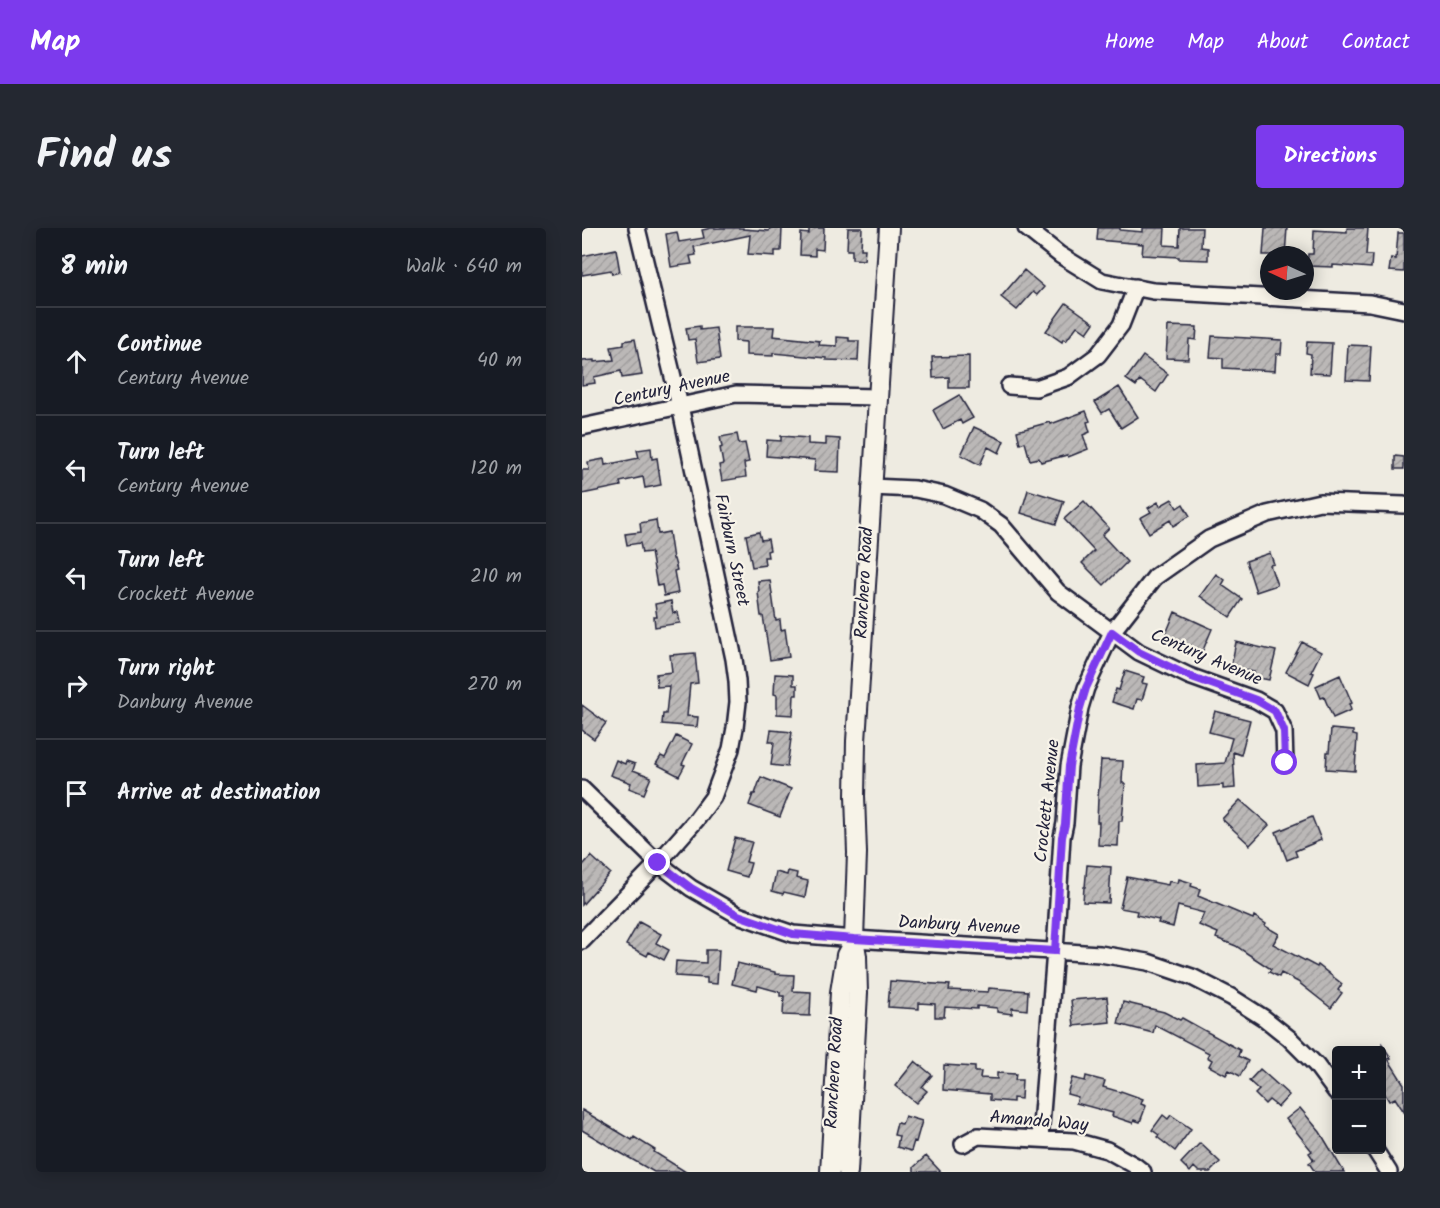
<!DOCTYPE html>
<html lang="en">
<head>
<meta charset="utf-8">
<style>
  :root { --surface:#171b24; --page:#242831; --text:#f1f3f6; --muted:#9ea1a6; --line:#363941; --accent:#7c3aed }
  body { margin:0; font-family:Kalam,sans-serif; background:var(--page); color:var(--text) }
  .controls { position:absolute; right:18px; bottom:18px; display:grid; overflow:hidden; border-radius:6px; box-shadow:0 3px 15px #0003 }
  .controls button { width:54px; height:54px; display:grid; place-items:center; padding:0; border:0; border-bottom:2px solid var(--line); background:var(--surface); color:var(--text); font:30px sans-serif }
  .compass { position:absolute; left:678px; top:18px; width:54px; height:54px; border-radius:50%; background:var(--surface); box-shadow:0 3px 15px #0003; rotate:274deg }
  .stop { position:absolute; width:18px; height:18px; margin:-14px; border:4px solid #7c3aed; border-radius:50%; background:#fff }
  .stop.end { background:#7c3aed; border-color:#fff; box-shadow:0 2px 6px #0008 }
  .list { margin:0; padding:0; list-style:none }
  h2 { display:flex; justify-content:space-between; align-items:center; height:78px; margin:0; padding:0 24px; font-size:26px }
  h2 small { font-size:20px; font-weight:400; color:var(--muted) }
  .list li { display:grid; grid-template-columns:39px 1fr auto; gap:18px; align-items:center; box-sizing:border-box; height:108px; padding:0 24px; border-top:2px solid var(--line) }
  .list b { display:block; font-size:22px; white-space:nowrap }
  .list p { margin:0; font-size:20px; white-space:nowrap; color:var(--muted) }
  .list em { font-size:20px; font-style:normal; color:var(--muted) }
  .icon { flex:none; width:33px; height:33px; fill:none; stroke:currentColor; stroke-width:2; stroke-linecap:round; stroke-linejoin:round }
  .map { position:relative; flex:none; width:822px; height:944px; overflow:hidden; border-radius:6px }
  header { display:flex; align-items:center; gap:36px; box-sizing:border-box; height:84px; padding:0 30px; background:var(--accent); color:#fff }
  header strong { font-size:28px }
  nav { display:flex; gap:33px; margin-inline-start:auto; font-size:21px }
  .intro { display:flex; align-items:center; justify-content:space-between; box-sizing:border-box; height:144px; padding:0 36px }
  h1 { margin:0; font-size:42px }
  .button { padding:15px 27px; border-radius:6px; background:var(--accent); color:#fff; font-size:21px; font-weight:700 }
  main { display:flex; gap:36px; padding:0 36px }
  aside { flex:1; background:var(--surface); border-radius:6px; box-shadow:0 3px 15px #0003 }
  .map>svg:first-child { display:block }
  .building { fill:url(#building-hatch); stroke:#22223b; stroke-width:1.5 }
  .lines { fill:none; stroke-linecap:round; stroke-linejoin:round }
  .minor-casing { stroke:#22223b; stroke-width:20 }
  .major-casing { stroke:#22223b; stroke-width:22 }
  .minor { stroke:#f7f3e8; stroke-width:15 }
  .major { stroke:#f7f3e8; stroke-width:18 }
  .route { stroke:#7c3aed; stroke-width:8 }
  .labels { text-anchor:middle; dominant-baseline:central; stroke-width:4.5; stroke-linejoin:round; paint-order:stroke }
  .street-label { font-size:18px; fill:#22223b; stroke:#f7f3e8 }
</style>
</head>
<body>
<header>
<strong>Map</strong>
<nav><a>Home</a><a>Map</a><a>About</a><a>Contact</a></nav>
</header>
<div class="intro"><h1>Find us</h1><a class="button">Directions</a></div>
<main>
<aside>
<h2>8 min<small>Walk · 640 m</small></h2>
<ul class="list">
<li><svg class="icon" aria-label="ahead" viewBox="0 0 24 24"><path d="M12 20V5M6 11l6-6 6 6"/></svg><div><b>Continue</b><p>Century Avenue</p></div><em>40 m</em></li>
<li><svg class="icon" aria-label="left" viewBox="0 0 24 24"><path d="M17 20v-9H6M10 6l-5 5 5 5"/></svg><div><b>Turn left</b><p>Century Avenue</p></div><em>120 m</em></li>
<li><svg class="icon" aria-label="left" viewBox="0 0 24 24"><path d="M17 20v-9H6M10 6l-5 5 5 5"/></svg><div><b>Turn left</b><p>Crockett Avenue</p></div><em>210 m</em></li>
<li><svg class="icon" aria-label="right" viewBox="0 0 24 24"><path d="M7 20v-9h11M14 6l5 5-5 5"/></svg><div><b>Turn right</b><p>Danbury Avenue</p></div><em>270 m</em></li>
<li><svg class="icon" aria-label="arrive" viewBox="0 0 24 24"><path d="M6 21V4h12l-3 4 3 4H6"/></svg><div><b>Arrive at destination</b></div></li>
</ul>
</aside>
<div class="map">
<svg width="822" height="944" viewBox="0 0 822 944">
  <defs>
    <pattern id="building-hatch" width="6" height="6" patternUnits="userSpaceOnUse" patternTransform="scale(1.5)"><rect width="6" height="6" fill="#bbb8b7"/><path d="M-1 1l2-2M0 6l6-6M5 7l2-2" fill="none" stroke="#a09e9e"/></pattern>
  </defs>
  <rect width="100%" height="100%" fill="#eeebe1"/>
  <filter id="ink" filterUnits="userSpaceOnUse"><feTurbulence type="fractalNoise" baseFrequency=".0167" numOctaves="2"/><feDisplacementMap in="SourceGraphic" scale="12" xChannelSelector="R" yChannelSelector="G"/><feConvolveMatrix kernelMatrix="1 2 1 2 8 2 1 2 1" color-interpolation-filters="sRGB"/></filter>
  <g filter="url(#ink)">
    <!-- building -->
    <path class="building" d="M129 0H161V1L187 3 188 0H200L199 23H193V28L166 26 168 7 112 19 114 27 108 28 110 36 89 39 84 6 95 4 97 14 122 10 120 2Z
      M227 0H242L241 22 233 21V28L218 27 219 5 227 6Z
      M266 0H280L279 21H283L282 32 270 31V22H265Z
      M516 0H538V2L561 4V0H583L582 17 597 18 598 0H620L619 19 626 20V32L597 31V29L560 27 561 16 515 12Z
      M683 0H705L703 27H681Z
      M765 0H786L784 27H790L789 40 751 37V39L725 38 726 26H731L732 2 765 4Z
      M816 5H822V44L807 43 809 30 814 31Z
      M34 21 38 44 30 46 29 42 0 47V28Z
      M442 42 462 59 455 67 451 64 435 82 419 69Z
      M484 75 512 95 505 105 495 98 484 113 481 111 480 114 464 103Z
      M118 98V102L134 100 138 131 116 134 113 111 106 112 104 100Z
      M586 98 615 99 614 112 607 111 606 131 584 130Z
      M153 99H192L191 108 238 113 237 117 255 118V109L267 110V113H277L276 133 244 132V130L191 125V128L164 127V114L153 113Z
      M630 108 700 112 699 126H694L693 143 641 140V130L628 129Z
      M53 111 60 147 40 150 39 143 12 149 13 155 0 157V133L12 132V134L32 132 29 119 42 117V113Z
      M725 114 750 115 748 146 728 145 729 126 724 125Z
      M766 117 789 118 787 153 764 152Z
      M387 128V160H367V149L351 150 350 129Z
      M561 128 586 146 574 164 558 152 554 158 544 151Z
      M537 159 556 189 539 200 527 181 520 185 513 174Z
      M377 167 391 190 380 196 378 192 361 201 351 182Z
      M504 183 508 193 505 194 508 204 501 207 506 221 486 229 485 227 459 234 457 230 448 232 443 214 438 216 435 203 468 194 469 196Z
      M392 199 422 213 417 225 406 219 398 237 379 227Z
      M155 206 157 216 163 215 167 234 162 235 164 249 140 253 137 237 141 236 138 220 140 219 138 209Z
      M199 208 226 210V216L244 217V210L258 211 257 244 232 243 233 232 184 228 185 212 199 213Z
      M69 220 70 231 75 230 79 257 63 260 61 249 38 254 39 258 0 266V242H7L6 234 22 231 23 237 57 230 55 222Z
      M813 228 822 229V241H813Z
      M446 262 482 273 474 296 439 285Z
      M590 271 595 280 601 276 608 288 591 298 588 292 567 305 558 290 569 284 566 280 576 274 578 278Z
      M502 273 527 300 520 307 545 334 522 357 500 335 512 323 482 291Z
      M74 292 76 306 87 304 91 331H92L95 342 92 343 96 365 82 368 80 357 75 358 69 324 60 325 58 315 45 317 43 306 59 304 58 295Z
      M177 304 179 312 186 311 188 322 185 323 186 329H182L183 337 170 339 164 307Z
      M688 325 692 336 688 337 695 357 674 364 664 333Z
      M634 346 643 352 640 357 660 371 648 389 618 368Z
      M188 352 194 393 198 392 199 402 203 401 207 429 188 432 181 388H179L176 364H177L176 353Z
      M89 373 91 385 96 384 98 395 73 399 72 389H75L73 376Z
      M593 384 630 401 618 429 602 422 604 417 583 408Z
      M654 414 694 423 687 452 671 449 672 444 649 439Z
      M720 414 739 424 729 444 732 445 727 456 704 444Z
      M113 425 116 455 108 456 105 488 116 489 115 499 80 496 81 486H84L87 458 75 459 74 446 90 444 88 427Z
      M543 443 562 449 560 455 565 456 560 472 555 471 552 481 530 474 534 461 537 462Z
      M193 446 211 447V457H215V467H212L211 487 195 486V467L192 466Z
      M758 447 770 475 767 476 769 482 751 490 742 469 739 470 734 458Z
      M0 477 24 495 12 511 0 502Z
      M633 483 668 492 659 527 651 524 653 560 641 561V557L616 559 615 537 643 535 650 510 627 504Z
      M749 501 771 503V507L775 508 773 543 744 541 745 524H747Z
      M189 502 210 504 205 539 189 537 192 514H187Z
      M94 508 110 516 100 536 103 537 97 548 74 536 79 528 83 530Z
      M34 532 43 536 44 533 53 536 51 542 69 549 62 566 47 560 49 555 28 547Z
      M519 532 541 533 540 555H543L542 572 540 593H537L536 618 516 617 517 594H515L516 570Z
      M179 549 209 561 198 589 167 577 171 566H173Z
      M658 572 687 597 668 617 640 591Z
      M730 589 739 612 713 623 715 628 705 632 694 604Z
      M153 610 170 614 164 634 169 635 165 649 144 643Z
      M9 628 28 645 0 677V638Z
      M505 637 529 639 527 675 501 674 502 659H503Z
      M206 643 215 645 214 650 226 653 223 669 202 664 201 666 190 663 194 644 205 647Z
      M545 649 586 657 587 653 596 655 597 651 610 655 609 658 618 661 616 668 671 691 672 688 684 696 683 698 697 706 691 716 735 739 736 737 760 756 756 762 760 765 749 780 716 754 699 745 697 749 687 744 689 741 666 726 654 718 634 710 636 705 617 697 622 685 596 678 591 699 576 695 577 692 554 687 555 683 538 680Z
      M57 694 79 706 74 715 87 722 82 732 67 724 65 728 44 717Z
      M124 722H137L135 756 125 755V750L93 748 94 733 124 735Z
      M155 735 193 744V746L212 747 211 763 229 764 228 788 201 787 202 768H198V764L176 758 175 762 150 756Z
      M308 753 368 757 367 762 406 764 407 760 446 763 445 782 430 780V786L415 784V780L395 778V781L363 779 362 789H353V776L337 775V781L306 779Z
      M525 769 528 794 492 798 489 772Z
      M541 774 582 784 598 792 600 790 658 822 656 828 666 833 658 848 647 842 644 847 627 838 630 832 625 829 627 825 573 797 571 805 536 796Z
      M800 816 809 830 806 831 822 856V884L813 870 807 873 800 861Z
      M333 833 350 847 340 859 345 863 334 875 313 858Z
      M362 837 393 839V844H399L398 850 415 851V845L434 846 433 852H440L439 871 431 870V874L408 872V866L361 862Z
      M678 841 707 867 696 879 687 872 683 876 673 866 677 862 667 853Z
      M504 848 523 853 521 859 538 864 539 863 561 871 559 876 564 878 558 894 552 892 551 895 530 888 531 885 494 875 496 869 485 866 490 850 503 853Z
      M718 880 738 904 762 944H733L727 935 732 932 727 925 730 923 704 891Z
      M0 882 50 912 52 909 73 922 72 924 104 944H72L30 920 0 902Z
      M581 887 586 891 589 887 609 901 593 923 575 909 577 907 570 902Z
      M323 888 340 893 334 914 332 913 329 923 315 919 317 908 312 907 315 895 320 896Z
      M618 915 638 934 628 944H617L612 939 608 944 599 935Z
      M344 928 359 944H332V939Z"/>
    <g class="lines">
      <defs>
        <path id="minor" d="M444 0 478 27 520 53 571 63 788 75 822 82
          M427 158 454 160 486 149 516 127 539 97 554 59
          M0 199 154 166 296 169
          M289 259 333 261 362 267 398 282 419 297 476 364 557 424 607 448 674 472 693 483 702 503 703 535
          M0 561 76 635 109 660 156 687 211 706 272 711 518 726 566 734 610 749 649 769 682 790 707 810 734 837 754 864
          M0 713 76 635 114 592 131 569 149 521 153 500 156 474 155 453 152 431 98 178 55 0
          M458 910 473 723 480 609 483 595 487 538 498 480 504 460 530 404 573 349 627 311 685 286 738 274 822 277
          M381 916 396 908 492 913 525 922 552 937 561 944
          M793 922 807 944"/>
        <path id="major" d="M248 944 258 764 264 727 270 716
          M266 944 276 765 275 728 272 711 275 625 273 568 274 513 307 0"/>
      </defs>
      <!-- minor casing -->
      <use href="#minor" class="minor-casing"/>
      <!-- major casing -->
      <use href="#major" class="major-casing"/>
      <!-- minor -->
      <use href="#minor" class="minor"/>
      <!-- major -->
      <use href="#major" class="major"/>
    </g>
  </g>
  <g class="lines" filter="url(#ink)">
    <!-- route -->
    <path class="route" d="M76 635 109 660 156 687 211 706 272 711 473 723 480 609 483 596 487 538 498 480 504 460 530 404 557 424 607 448 674 472 693 483 702 503 703 535"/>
  </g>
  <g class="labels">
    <!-- street labels -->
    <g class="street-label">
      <text transform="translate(90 161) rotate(-12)">Century Avenue</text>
      <text transform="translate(149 322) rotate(78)">Fairburn Street</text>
      <text transform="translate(283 355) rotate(-87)">Ranchero Road</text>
      <text transform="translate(624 430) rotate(23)">Century Avenue</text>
      <text transform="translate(466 573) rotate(-84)">Crockett Avenue</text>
      <text transform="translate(377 698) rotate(3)">Danbury Avenue</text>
      <text transform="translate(253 845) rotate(-87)">Ranchero Road</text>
      <text transform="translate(457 894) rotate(5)">Amanda Way</text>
    </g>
  </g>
</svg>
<div class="controls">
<button>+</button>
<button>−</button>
</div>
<svg class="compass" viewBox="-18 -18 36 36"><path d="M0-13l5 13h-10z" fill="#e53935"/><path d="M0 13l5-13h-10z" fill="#9ea1a6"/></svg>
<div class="stop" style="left:703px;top:535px"></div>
<div class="stop end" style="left:76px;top:635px"></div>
</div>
</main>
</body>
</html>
